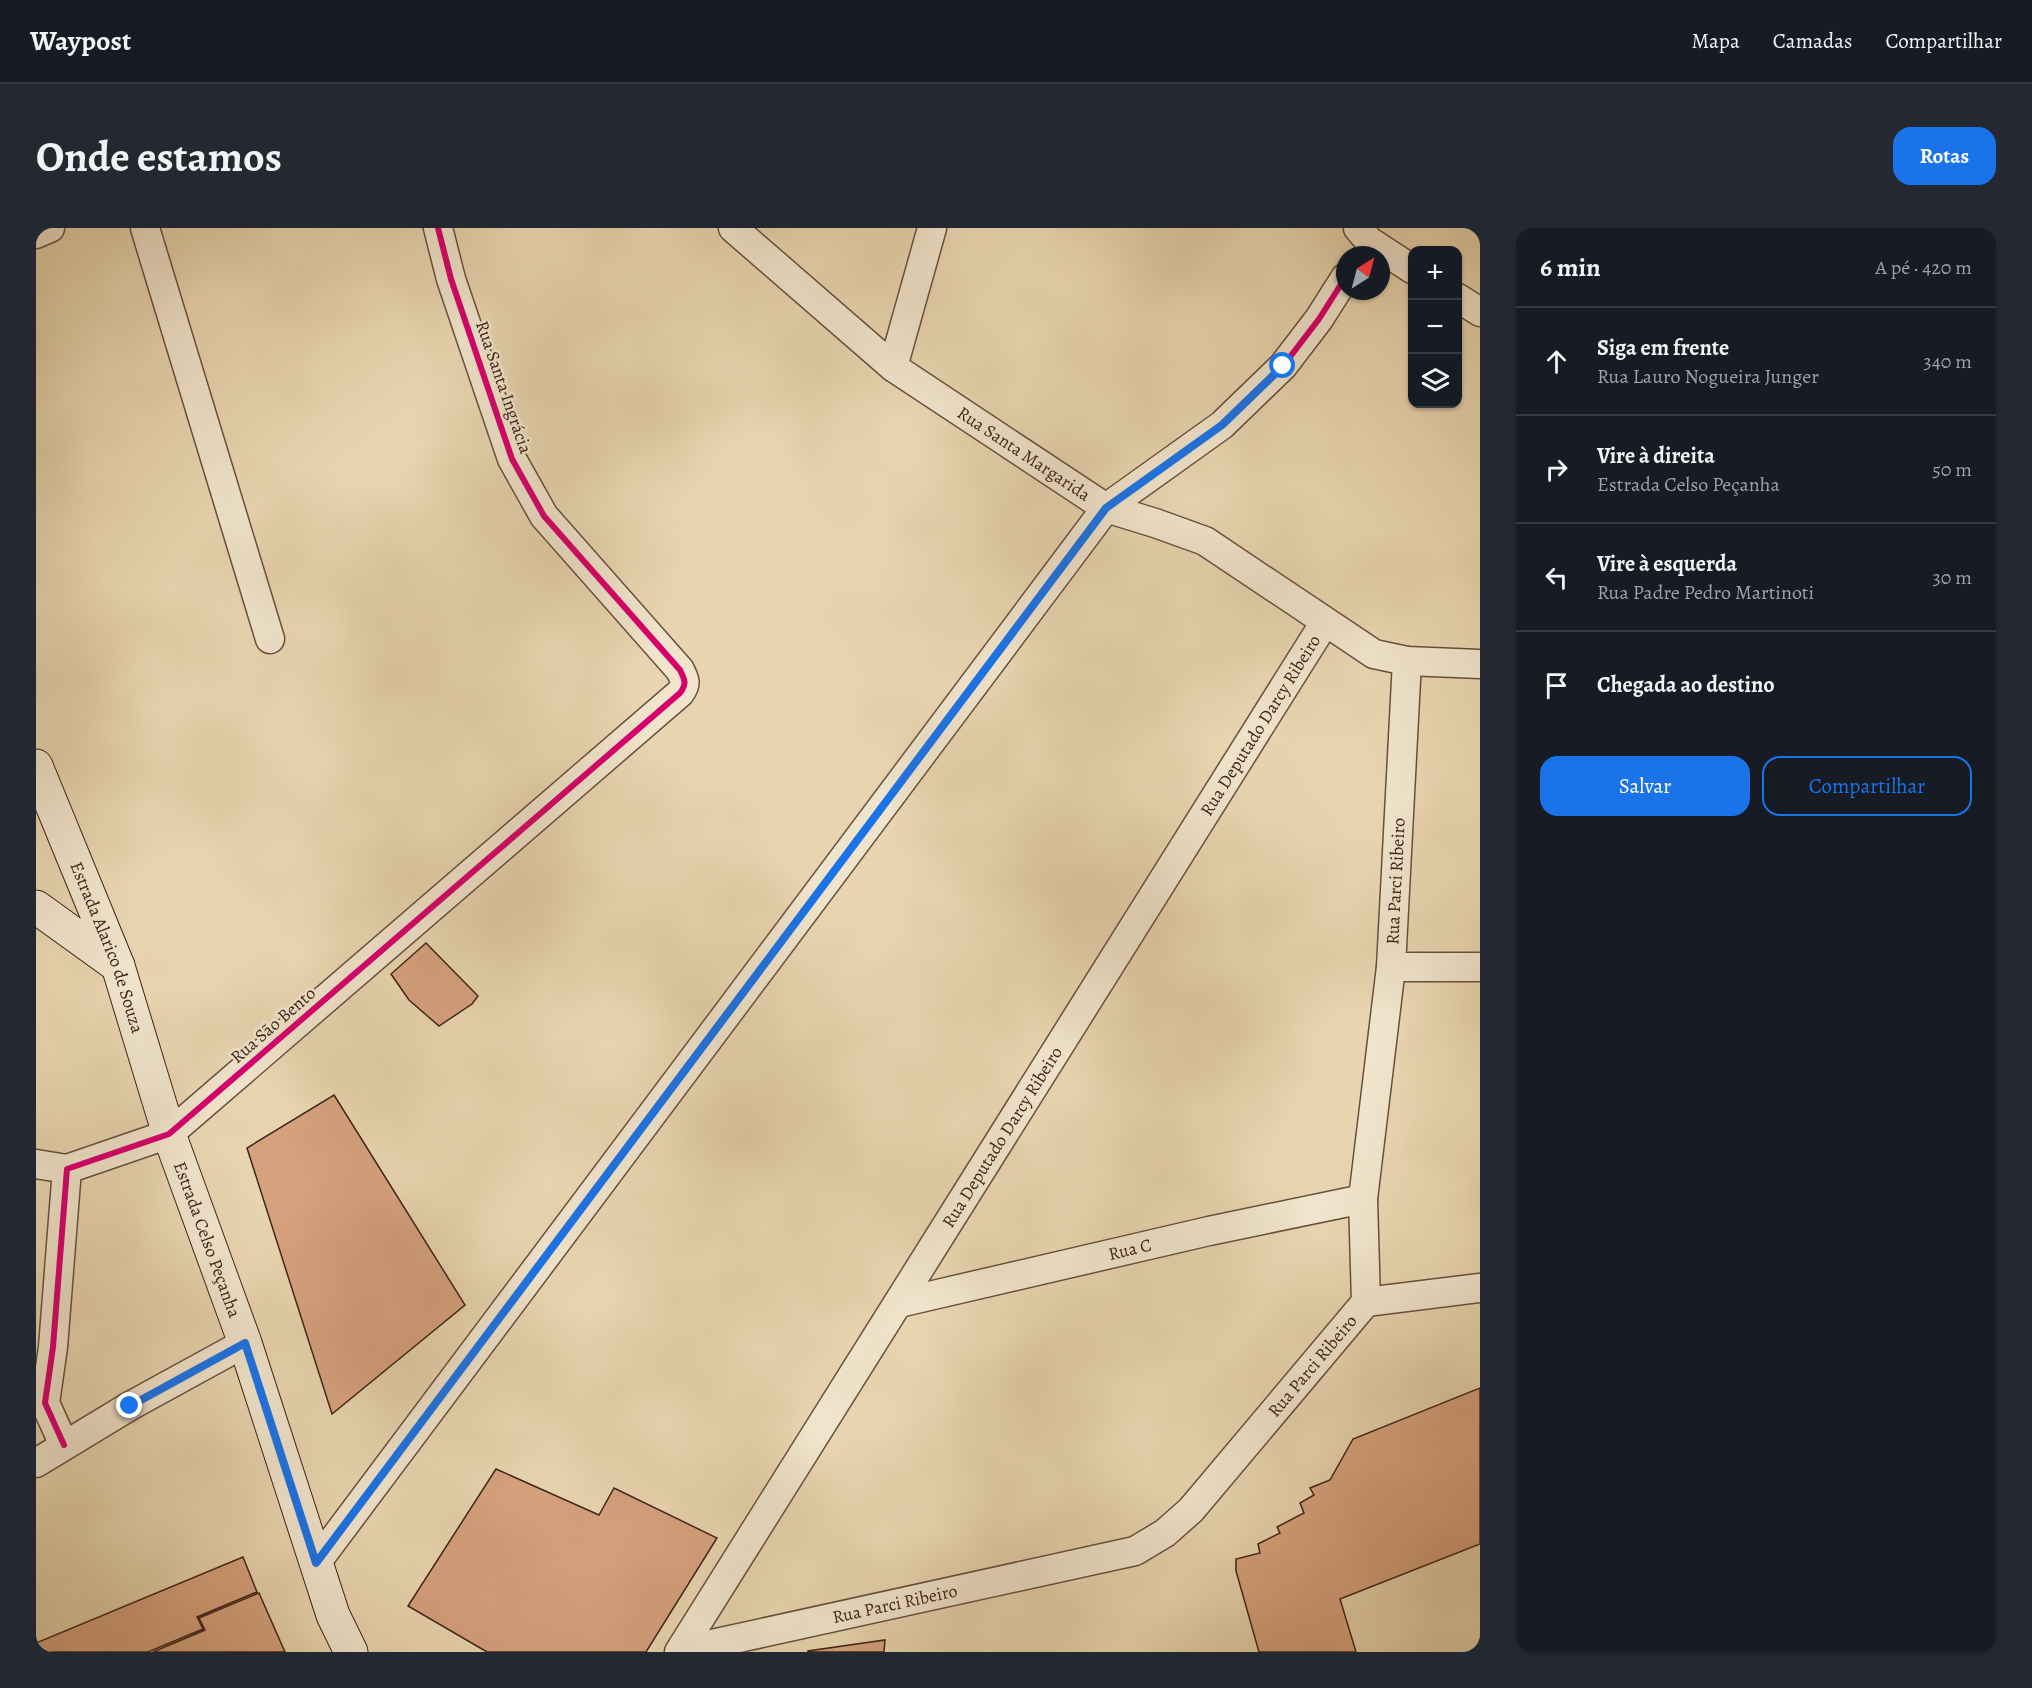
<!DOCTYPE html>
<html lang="pt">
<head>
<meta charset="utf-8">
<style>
  :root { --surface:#171b24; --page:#242831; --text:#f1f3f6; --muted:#9ea1a6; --line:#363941; --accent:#1a73e8 }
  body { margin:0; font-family:Alegreya,serif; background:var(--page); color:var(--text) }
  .controls { position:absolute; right:18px; top:18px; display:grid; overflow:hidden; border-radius:12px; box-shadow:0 2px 4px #0004 }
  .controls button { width:54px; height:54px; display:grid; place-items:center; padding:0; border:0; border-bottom:2px solid var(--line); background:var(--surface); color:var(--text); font:30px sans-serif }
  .compass { position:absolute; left:1300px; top:18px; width:54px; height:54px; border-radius:50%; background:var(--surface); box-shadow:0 2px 4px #0004; rotate:36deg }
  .stop { position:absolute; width:18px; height:18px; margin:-14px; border:4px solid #1a73e8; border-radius:50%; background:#fff }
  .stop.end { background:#1a73e8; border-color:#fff; box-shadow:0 2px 6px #0008 }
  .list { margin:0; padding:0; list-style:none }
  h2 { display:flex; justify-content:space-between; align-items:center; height:78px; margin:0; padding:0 24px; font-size:26px }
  h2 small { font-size:20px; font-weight:400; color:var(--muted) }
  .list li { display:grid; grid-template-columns:39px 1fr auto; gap:18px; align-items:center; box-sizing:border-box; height:108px; padding:0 24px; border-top:2px solid var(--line) }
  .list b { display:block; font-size:22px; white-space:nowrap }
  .list p { margin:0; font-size:20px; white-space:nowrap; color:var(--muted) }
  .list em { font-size:20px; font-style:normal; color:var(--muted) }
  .actions { display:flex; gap:12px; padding:18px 24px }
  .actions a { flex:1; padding:14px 0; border:2px solid var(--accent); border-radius:18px; text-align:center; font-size:21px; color:var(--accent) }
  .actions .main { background:var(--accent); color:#fff }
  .icon { flex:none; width:33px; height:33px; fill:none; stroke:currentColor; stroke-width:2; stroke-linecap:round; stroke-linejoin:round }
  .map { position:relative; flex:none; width:1444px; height:1424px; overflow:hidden; border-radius:18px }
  header { display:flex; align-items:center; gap:36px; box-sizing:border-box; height:84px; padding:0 30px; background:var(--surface); border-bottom:2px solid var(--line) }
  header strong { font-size:28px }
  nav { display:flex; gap:33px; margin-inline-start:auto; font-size:21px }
  .intro { display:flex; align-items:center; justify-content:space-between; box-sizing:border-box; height:144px; padding:0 36px }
  h1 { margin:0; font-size:42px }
  .button { padding:15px 27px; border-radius:18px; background:var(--accent); color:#fff; font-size:21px; font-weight:700 }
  main { display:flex; gap:36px; padding:0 36px }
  aside { flex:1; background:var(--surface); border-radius:18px; box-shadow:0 2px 4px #0004 }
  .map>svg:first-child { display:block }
  .building { fill:#d6a27e; stroke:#3e2319; stroke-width:1.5 }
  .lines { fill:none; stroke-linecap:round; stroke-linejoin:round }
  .street-casing { stroke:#68503f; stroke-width:31 }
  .secondary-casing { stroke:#3e2319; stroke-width:35 }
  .street { stroke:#f0e4cc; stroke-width:28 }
  .secondary { stroke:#f0e4cc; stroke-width:33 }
  .cycleway-casing { stroke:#f0e4cc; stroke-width:10 }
  .cycleway { stroke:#d6006c; stroke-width:6 }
  .route { stroke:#1a73e8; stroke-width:8 }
  .labels { text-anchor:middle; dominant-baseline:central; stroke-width:5; stroke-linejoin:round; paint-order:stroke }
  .street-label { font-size:18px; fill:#3e2319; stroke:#f0e4cc }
</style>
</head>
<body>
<header>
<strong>Waypost</strong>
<nav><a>Mapa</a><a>Camadas</a><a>Compartilhar</a></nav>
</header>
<div class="intro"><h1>Onde estamos</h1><a class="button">Rotas</a></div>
<main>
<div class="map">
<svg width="1444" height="1424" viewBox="0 0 1444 1424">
  <rect width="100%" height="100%" fill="#e8d5b0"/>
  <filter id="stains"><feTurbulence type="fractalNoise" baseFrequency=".00333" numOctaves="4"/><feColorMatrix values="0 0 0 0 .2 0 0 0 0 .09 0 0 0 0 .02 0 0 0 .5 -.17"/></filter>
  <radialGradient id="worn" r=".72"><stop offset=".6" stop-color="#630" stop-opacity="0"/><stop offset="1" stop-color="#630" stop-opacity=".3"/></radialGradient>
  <!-- building -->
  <path class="building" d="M390 715 442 768 436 776 403 798 373 772 355 746Z
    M298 867 429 1077 296 1186 211 920Z
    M1444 1160V1316L1304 1371 1320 1424H1223L1200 1343V1331L1224 1325 1222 1316 1244 1305 1241 1299 1268 1285 1264 1275 1278 1267 1274 1260 1294 1252 1317 1211Z
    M460 1241 563 1287 578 1260 681 1310 610 1424H451L372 1378Z
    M207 1329 221 1364 161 1389 167 1401 112 1424H0V1415Z
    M223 1365 249 1424H117L169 1402 163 1390Z
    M849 1412 848 1424H772V1423Z"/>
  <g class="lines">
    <defs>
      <g id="street">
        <path d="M109 0 234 411"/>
        <path id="s1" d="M697 0 857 139 1070 280 1119 295 1169 313 1338 426 1371 433 1444 436"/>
        <path d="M1322 0 1333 13 1376 41"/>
        <path d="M0 6 14 0"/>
        <path d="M1422 70 1444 84"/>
        <path d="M857 139 896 0"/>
        <path d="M1355 739H1444"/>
        <path d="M0 936 31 941"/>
        <path d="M1330 1074 1444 1060"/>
        <path id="s2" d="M863 1075 1173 1003 1327 971"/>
        <path d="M28 1217 9 1175 17 1119 31 941 133 906 644 465C651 456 649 452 644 442L508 288 476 231 415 51 402 0"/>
        <path d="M0 1235 94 1178 209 1115"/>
        <path d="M280 1335 1070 280 1186 197 1247 138 1283 91 1309 50"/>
        <path id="s3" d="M644 1423 1099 1323 1129 1305 1155 1282 1330 1074 1327 971 1355 739 1371 433"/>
        <path id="s4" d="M643 1424 1289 394"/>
      </g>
      <g id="secondary">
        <path id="s5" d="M0 538 82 738 133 906 209 1115 297 1387 315 1424"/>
        <path d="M0 679 82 738"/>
      </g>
    </defs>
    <!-- street casing -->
    <use href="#street" class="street-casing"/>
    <!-- secondary casing -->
    <use href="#secondary" class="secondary-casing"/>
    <!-- street -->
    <use href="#street" class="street"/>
    <!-- secondary -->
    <use href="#secondary" class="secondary"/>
    <defs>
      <path id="cycleway" d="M28 1217 9 1175 17 1119 31 941 133 906 644 465C651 456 649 452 644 442L508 288 476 231 415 51 402 0
        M280 1335 1070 280 1186 197 1247 138 1283 91 1309 50"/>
    </defs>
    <!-- cycleway casing -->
    <use href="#cycleway" class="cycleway-casing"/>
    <!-- cycleway -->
    <use href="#cycleway" class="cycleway"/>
  </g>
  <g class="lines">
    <!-- route -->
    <path class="route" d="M94 1178 209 1115 280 1335 1070 280 1186 197 1247 138"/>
  </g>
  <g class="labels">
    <!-- street labels -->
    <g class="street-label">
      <text transform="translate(468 159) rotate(71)">Rua Santa Ingrácia</text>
      <text stroke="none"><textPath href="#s1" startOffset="369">Rua Santa Margarida</textPath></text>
      <text stroke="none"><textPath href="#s4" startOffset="1094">Rua Deputado Darcy Ribeiro</textPath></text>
      <text stroke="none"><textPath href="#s3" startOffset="1230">Rua Parci Ribeiro</textPath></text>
      <text stroke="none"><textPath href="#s5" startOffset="195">Estrada Alarico de Souza</textPath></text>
      <text transform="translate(237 797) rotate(-41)">Rua São Bento</text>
      <text stroke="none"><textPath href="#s4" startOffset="608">Rua Deputado Darcy Ribeiro</textPath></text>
      <text stroke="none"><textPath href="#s5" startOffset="504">Estrada Celso Peçanha</textPath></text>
      <text stroke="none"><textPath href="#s2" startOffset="237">Rua C</textPath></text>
      <text stroke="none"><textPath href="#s3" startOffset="724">Rua Parci Ribeiro</textPath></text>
      <text stroke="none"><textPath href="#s3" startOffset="220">Rua Parci Ribeiro</textPath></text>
    </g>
  </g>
  <rect width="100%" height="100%" filter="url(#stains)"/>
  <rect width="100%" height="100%" fill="url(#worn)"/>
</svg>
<div class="controls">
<button>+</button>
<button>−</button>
<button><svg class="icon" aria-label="layers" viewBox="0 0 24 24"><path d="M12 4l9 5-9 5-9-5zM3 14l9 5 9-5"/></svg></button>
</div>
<svg class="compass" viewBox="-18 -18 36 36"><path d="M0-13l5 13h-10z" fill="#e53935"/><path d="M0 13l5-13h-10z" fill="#9ea1a6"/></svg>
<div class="stop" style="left:1247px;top:138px"></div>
<div class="stop end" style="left:94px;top:1178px"></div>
</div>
<aside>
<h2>6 min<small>A pé · 420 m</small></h2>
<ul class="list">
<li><svg class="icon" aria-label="ahead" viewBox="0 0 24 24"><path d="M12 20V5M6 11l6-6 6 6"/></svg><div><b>Siga em frente</b><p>Rua Lauro Nogueira Junger</p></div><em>340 m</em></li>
<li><svg class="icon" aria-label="right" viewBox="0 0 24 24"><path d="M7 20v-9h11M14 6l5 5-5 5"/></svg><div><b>Vire à direita</b><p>Estrada Celso Peçanha</p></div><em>50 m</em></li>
<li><svg class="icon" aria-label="left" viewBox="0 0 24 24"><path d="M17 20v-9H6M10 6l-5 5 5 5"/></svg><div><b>Vire à esquerda</b><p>Rua Padre Pedro Martinoti</p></div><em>30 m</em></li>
<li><svg class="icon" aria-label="arrive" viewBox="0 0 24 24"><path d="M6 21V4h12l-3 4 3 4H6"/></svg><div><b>Chegada ao destino</b></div></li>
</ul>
<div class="actions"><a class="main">Salvar</a><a>Compartilhar</a></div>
</aside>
</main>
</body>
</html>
